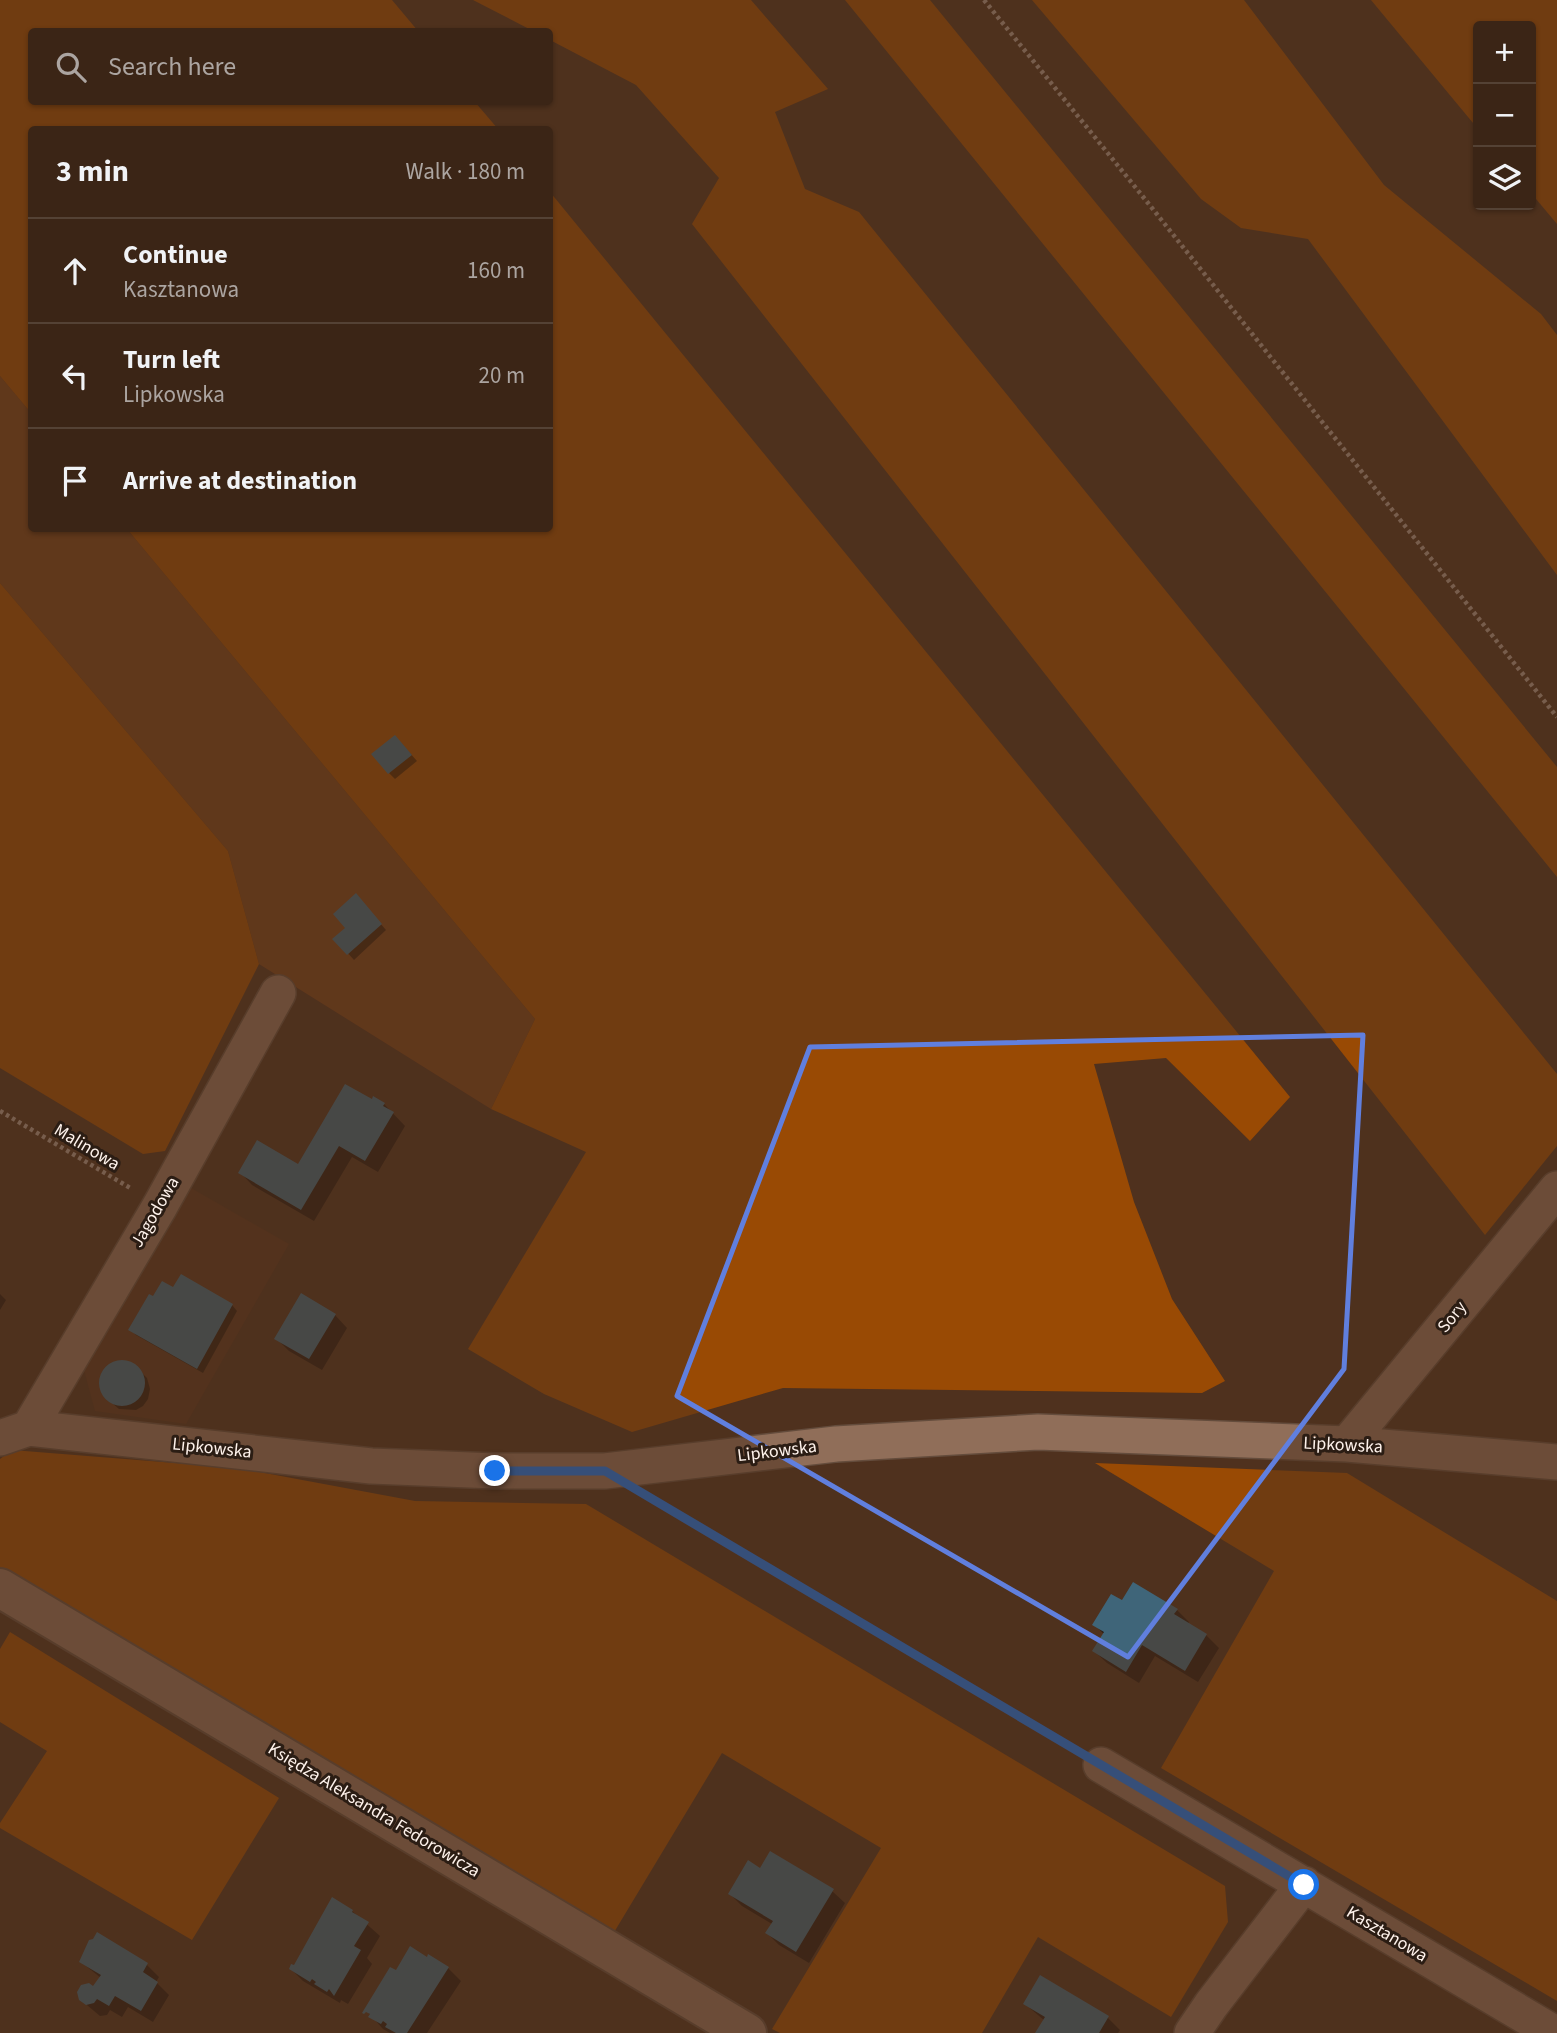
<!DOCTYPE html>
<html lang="en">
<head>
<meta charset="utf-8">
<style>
  :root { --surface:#3b2516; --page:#422d1f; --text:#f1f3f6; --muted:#aca5a1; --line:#544235 }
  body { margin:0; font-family:"Source Sans 3",sans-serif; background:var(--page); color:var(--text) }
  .controls { position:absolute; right:21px; top:21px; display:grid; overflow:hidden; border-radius:7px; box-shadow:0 2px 5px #0004 }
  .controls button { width:63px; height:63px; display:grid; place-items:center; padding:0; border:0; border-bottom:2px solid var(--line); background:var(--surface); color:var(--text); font:35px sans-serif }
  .stop { position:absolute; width:21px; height:21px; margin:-16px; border:5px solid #1a73e8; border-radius:50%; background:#fff }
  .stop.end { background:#1a73e8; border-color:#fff; box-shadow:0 2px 7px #0008 }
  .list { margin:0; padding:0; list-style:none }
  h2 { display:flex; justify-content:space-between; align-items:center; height:91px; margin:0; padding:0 28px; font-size:30px }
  h2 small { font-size:23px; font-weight:400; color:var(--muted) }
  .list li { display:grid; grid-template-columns:46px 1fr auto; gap:21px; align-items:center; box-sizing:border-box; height:105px; padding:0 28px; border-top:2px solid var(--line) }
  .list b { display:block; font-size:26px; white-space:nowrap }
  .list p { margin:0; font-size:23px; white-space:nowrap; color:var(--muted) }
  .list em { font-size:23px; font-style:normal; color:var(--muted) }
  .icon { flex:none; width:38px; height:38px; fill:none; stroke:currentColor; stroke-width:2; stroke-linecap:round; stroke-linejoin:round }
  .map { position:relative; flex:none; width:1557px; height:2033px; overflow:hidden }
  .search { position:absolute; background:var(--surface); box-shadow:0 2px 5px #0004; left:28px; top:28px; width:525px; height:77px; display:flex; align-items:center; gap:18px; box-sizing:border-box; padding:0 24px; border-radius:7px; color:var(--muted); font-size:26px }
  .panel { position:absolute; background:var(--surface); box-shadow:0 2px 5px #0004; left:28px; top:126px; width:525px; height:406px; border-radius:7px }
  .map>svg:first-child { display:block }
  .built { fill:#59341d }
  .green { fill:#77401a }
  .forest { fill:#994a04 }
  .shadow { fill:#0007 }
  .building { fill:#3f6579 }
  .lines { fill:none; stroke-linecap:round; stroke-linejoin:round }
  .minor-casing { stroke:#644c3c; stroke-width:38 }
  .tertiary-casing { stroke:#644c3c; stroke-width:42 }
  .path { stroke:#a89386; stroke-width:4.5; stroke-dasharray:3.5 3.5; stroke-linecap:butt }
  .minor { stroke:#906e59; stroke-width:35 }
  .tertiary { stroke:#906e59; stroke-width:38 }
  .route { stroke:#1a73e8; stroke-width:9 }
  .marked { fill:none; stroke:#607fde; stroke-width:5; stroke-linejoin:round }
  .labels { text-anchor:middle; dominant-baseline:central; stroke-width:6; stroke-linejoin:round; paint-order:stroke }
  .street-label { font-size:18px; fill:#fef2eb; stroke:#2b1d14 }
</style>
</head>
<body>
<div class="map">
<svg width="1557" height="2033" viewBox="0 0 1557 2033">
  <rect width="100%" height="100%" fill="#4f311e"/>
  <!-- built -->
  <path class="built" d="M191 1188 289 1244 186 1424 95 1411 84 1370Z"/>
  <!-- green -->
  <path class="green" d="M0 376 31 413 32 528 127 529 535 1019 491 1109 259 964 228 851 0 583Z"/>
  <!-- forest -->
  <path class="forest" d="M0 0H392L418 31 32 32V102H475L498 129 32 130 31 413 0 376Z
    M473 0H751L828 89 775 112 805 189 859 212 1557 1074V1146L1485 1235 692 224 719 178 636 85 550 40V32L533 31Z
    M845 0H930L1557 767V877Z
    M1032 0H1244L1384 185 1541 314 1557 335V575L1308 239 1241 228 1201 199Z
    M1371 0H1557V224L1531 193V26H1478V129Z
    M550 192 1290 1097 1250 1141 1166 1058 1094 1064 1134 1202 1172 1299 1225 1381 1202 1393 783 1388 632 1432 544 1394 468 1349 586 1152 491 1109 535 1019 127 529 550 528Z
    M0 583 228 851 259 964 165 1151 143 1154 0 1068Z
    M12 1450 238 1468 415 1501 586 1504 1225 1886 1228 1922 1171 2017 1038 1937 982 2033H780L772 2029 881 1848 722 1753 613 1934 0 1569V1459Z
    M1095 1463 1347 1473 1557 1601V2001L1161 1768 1274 1571Z
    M10 1632 279 1798 192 1940 0 1828V1823L47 1751 0 1722V1649Z"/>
  <!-- shadow -->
  <path class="shadow" d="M401 743 417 761 395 779 389 773Z
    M361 901 386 930 354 960 335 939 347 928Z
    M372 1102 384 1104 405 1126 378 1172 352 1157 314 1221 252 1185 240 1172 299 1166Z
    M174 1289 232 1305 237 1311 203 1373 136 1335 130 1329 154 1298Z
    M0 1294 6 1300 0 1310Z
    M335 1315 347 1328 322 1370 289 1351 276 1338Z
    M122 1361 132 1364 141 1372 147 1378 150 1389 148 1399 143 1406 136 1410 119 1409 105 1397 101 1389 100 1380 104 1372 111 1364Z
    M1123 1602 1177 1610 1189 1622 1188 1624 1206 1635 1219 1648 1198 1682 1155 1656 1139 1683 1107 1663 1094 1651 1104 1634 1094 1624Z
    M761 1870 832 1891 845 1903 809 1963 779 1945 767 1933 772 1924 742 1906 730 1894Z
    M352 1911 380 1936 367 1958 372 1964 348 2004 341 2000 340 2003 303 1981 291 1969Z
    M98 1935 147 1965 159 1977 156 1982 169 1995 153 2022 128 2007 122 2017 110 2010 107 2015 100 2016 81 2000 94 1988 101 1978 81 1962Z
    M429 1956 448 1968 461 1981 427 2033H390L383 2029 366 2010 396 1973 427 1959Z
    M1025 2004 1108 2018 1120 2030 1118 2033H1038L1045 2021Z"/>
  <!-- building -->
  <path class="building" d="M395 735 412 755 388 774 371 754Z
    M356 893 382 924 347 955 332 939 345 928 333 914Z
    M345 1084 372 1099 373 1096 385 1103 383 1106 394 1112 365 1161 339 1146 301 1210 238 1173 257 1140 298 1164Z
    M181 1274 233 1304 197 1369 128 1330 149 1294 153 1296 162 1281 173 1287Z
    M301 1293 336 1314 309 1359 274 1339Z
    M99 1383a23 23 0 1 1 46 0a23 23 0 1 1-46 0Z
    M1133 1582 1178 1609 1174 1614 1207 1634 1185 1671 1142 1645 1126 1672 1092 1651 1104 1632 1092 1625 1111 1594 1122 1600Z
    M770 1851 834 1889 796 1952 765 1933 773 1921 728 1894 748 1860 760 1868Z
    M332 1897 353 1910 352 1912 369 1922 354 1946 361 1950 334 1996 329 1989 327 1992 314 1984 316 1982 312 1979 310 1982 289 1969 291 1964 294 1965Z
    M97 1932 148 1963 143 1972 158 1982 141 2011 115 1996 109 2006 97 1999 94 2003 86 2005 79 2000 77 1992 81 1985 89 1983 93 1986 101 1975 79 1962 89 1940 93 1939Z
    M410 1946 427 1957 428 1954 449 1967 407 2033H396L385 2027 387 2024 383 2021 381 2024 368 2017 370 2014 366 2012 364 2014 362 2013 390 1967 396 1970Z
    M1040 1975 1109 2016 1099 2033H1035L1045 2017 1023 2004Z"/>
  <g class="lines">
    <defs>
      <path id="minor" d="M29 1428 160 1206 278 993
        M0 1438 29 1428 371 1466 495 1471H605L836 1444 1038 1432 1347 1444 1557 1462
        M1347 1444 1557 1189
        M1101 1765 1554 2033
        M1192 2033 1211 2005 1304 1884"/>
      <path id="tertiary" d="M0 1588 747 2033"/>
    </defs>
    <!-- minor casing -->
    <use href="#minor" class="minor-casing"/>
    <!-- tertiary casing -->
    <use href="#tertiary" class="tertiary-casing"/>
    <!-- path -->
    <path class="path" d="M984 0 1140 193 1557 717
      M0 1111 132 1189
      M657 1502 1071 1747"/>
    <!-- minor -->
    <use href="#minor" class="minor"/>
    <!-- tertiary -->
    <use href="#tertiary" class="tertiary"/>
  </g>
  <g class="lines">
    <!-- route -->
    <path class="route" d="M495 1471H605L1304 1885"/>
  </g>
  <!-- marked area -->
  <path d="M0 0H1557V2033H0ZM1363 1035 1344 1369 1128 1657 677 1396 810 1047Z" fill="#4f311e" fill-opacity=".55" fill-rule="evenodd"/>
  <path class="marked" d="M1363 1035 1344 1369 1128 1657 677 1396 810 1047Z"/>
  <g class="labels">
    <!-- street labels -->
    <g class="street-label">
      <text transform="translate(87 1147) rotate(31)">Malinowa</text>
      <text transform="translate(155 1212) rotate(-60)">Jagodowa</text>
      <text transform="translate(1452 1317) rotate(-51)">Sory</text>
      <text transform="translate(1343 1445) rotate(3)">Lipkowska</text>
      <text transform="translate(212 1448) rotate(6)">Lipkowska</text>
      <text transform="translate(777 1451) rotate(-7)">Lipkowska</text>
      <text transform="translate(374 1810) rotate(31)">Księdza Aleksandra Fedorowicza</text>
      <text transform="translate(1387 1934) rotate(31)">Kasztanowa</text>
    </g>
  </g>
</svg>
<div class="controls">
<button>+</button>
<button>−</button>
<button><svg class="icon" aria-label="layers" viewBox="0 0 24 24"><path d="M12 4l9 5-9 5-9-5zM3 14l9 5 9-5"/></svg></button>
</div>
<div class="stop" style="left:1304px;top:1885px"></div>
<div class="stop end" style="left:495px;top:1471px"></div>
<div class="search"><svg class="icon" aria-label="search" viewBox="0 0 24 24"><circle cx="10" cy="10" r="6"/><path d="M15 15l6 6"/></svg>Search here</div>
<section class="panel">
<h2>3 min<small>Walk · 180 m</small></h2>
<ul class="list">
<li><svg class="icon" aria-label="ahead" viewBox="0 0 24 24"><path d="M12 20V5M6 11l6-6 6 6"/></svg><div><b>Continue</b><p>Kasztanowa</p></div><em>160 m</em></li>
<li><svg class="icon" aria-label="left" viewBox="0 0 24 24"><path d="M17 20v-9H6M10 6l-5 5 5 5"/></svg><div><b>Turn left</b><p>Lipkowska</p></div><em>20 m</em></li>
<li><svg class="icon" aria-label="arrive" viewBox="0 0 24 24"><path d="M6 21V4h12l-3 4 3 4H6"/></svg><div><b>Arrive at destination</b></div></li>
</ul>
</section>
</div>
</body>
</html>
